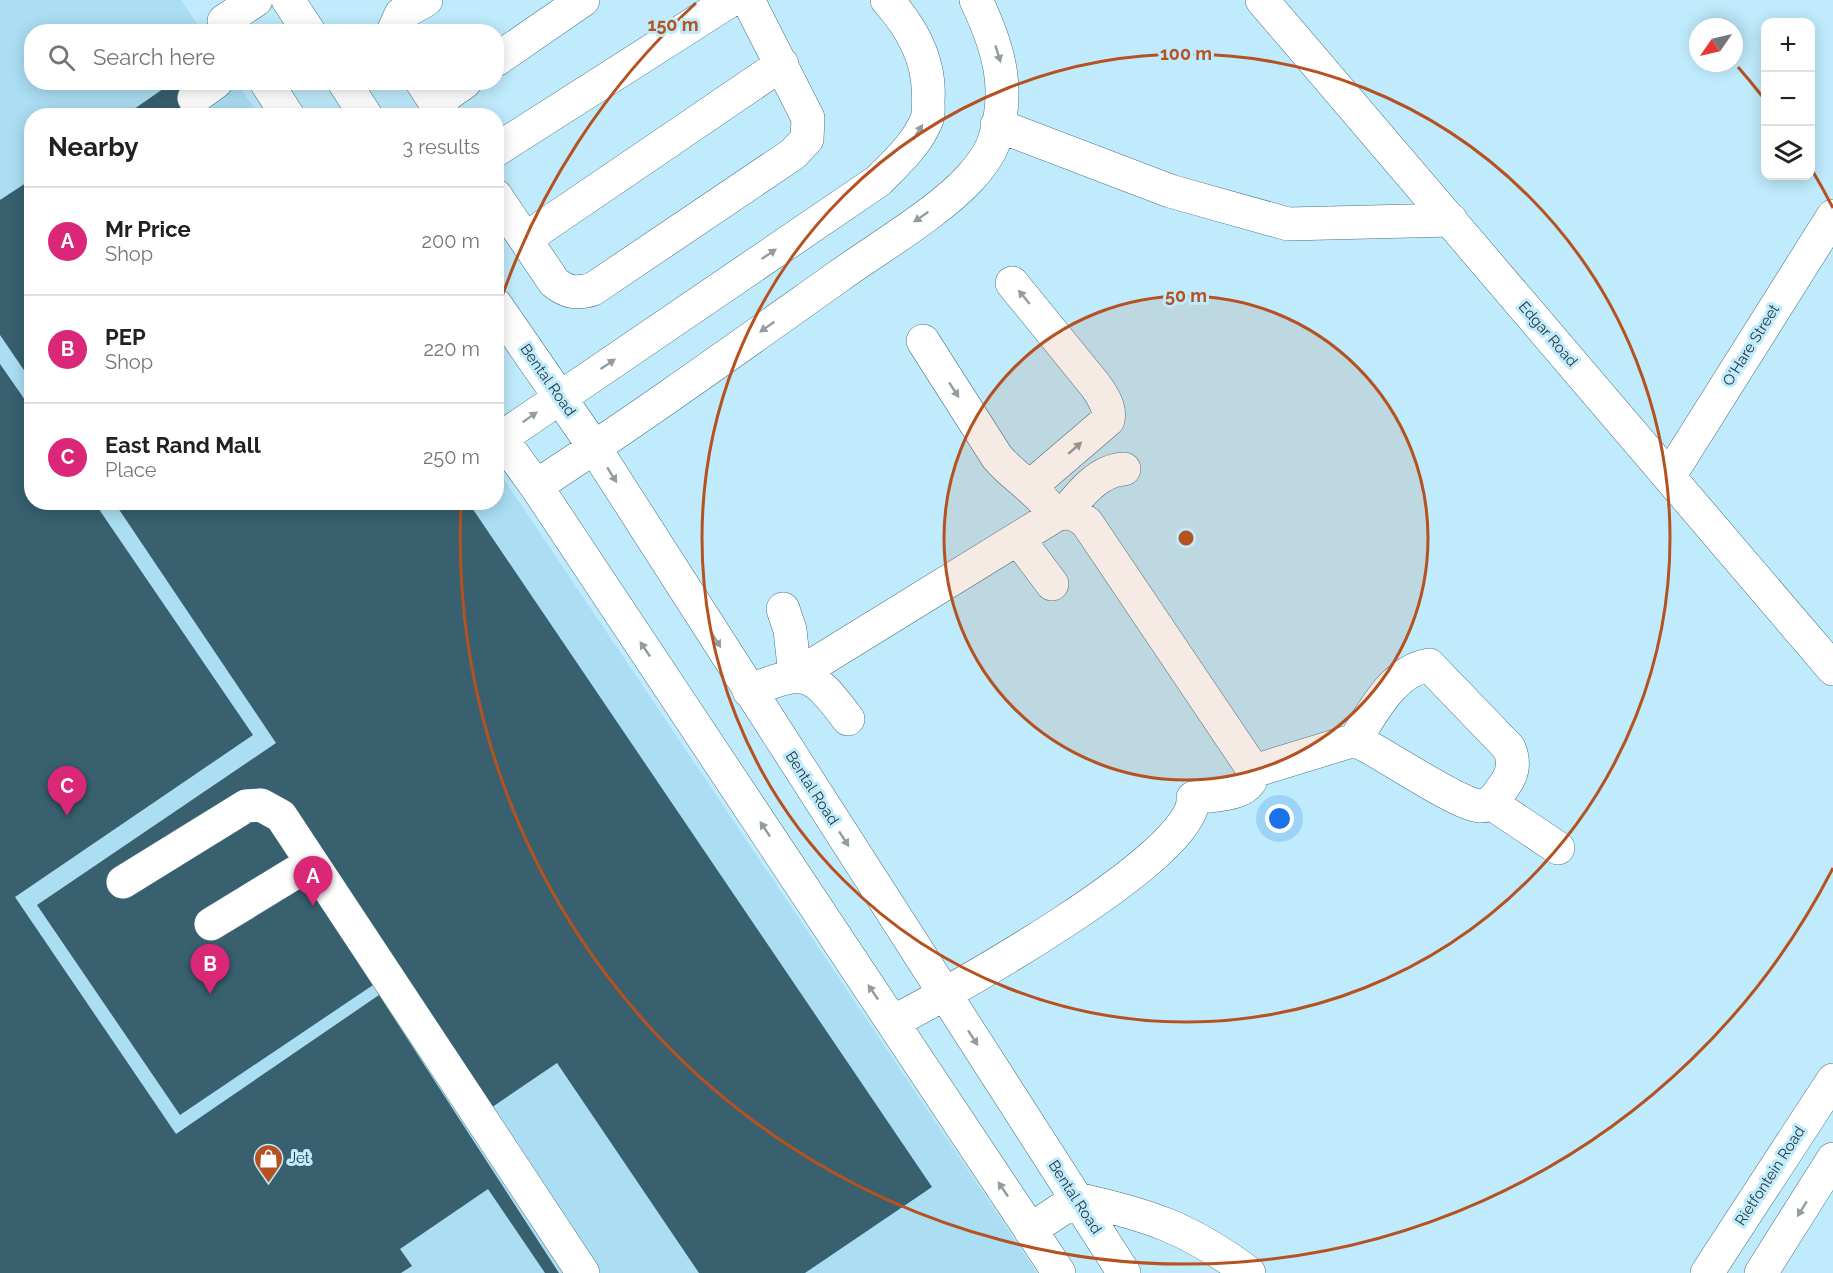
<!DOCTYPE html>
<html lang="en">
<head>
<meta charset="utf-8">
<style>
  :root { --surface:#fff; --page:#f2f2f2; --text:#202124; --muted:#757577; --line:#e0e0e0; --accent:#db2777 }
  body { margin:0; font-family:Raleway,sans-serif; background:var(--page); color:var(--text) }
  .controls { position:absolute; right:18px; top:18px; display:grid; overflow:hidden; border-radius:12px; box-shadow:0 3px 15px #0003 }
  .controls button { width:54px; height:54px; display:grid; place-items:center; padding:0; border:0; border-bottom:2px solid var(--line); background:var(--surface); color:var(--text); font:30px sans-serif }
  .compass { position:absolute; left:1689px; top:18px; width:54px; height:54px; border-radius:50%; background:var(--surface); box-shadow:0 3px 15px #0003; rotate:236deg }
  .you { position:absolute; left:1280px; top:819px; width:21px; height:21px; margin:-15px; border:4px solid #fff; border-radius:50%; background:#1a73e8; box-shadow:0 0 0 9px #1a73e833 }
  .badge { display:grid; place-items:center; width:39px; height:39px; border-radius:50%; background:var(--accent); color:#fff; font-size:20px; font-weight:700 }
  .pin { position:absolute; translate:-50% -50px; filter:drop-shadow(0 2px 3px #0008) }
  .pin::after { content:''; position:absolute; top:32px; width:21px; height:18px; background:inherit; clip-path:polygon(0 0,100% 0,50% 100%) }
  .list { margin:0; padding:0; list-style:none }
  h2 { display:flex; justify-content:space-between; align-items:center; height:78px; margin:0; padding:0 24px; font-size:26px }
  h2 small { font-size:20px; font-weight:400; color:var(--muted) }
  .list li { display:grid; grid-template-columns:39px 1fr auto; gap:18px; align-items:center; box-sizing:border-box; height:108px; padding:0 24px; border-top:2px solid var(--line) }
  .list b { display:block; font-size:22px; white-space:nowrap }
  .list p { margin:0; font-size:20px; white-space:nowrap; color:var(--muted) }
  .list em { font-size:20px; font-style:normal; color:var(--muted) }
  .icon { flex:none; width:33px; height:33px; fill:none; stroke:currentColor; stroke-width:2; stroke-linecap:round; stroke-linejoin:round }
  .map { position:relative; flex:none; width:1833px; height:1273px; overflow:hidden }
  .search { position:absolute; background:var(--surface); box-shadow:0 3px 15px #0003; left:24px; top:24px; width:480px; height:66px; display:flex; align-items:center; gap:15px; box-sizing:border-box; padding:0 21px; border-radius:24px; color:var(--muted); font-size:22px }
  .panel { position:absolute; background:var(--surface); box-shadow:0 3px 15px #0003; left:24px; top:108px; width:480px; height:402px; border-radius:24px }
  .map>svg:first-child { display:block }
  .built { fill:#abdef3 }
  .building { fill:#38606f }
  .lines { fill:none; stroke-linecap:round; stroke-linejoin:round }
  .minor-casing { stroke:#497180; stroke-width:34 }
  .major-casing { stroke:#497180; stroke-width:34 }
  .minor { stroke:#fff; stroke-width:33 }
  .major { stroke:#fff; stroke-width:33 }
  .oneway { fill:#939c9f }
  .ring { fill:none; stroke:#b65120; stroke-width:3 }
  .labels { text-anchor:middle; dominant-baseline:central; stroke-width:6; stroke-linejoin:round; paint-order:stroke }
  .street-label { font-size:15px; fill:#27383f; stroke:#bfebfc }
  .poi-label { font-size:15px; fill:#27383f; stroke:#bfebfc; text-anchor:start }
  .centre { fill:#b65120; stroke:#bfebfc; stroke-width:3 }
  .ring-label { font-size:18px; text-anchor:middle; font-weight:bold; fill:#b65120; stroke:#bfebfc; stroke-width:6; stroke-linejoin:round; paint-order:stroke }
</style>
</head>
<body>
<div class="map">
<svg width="1833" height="1273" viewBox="0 0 1833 1273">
  <rect width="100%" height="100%" fill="#bfebfc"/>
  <!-- built -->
  <path class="built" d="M0 0H181L202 31 32 32V82L237 83 259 115 32 116V502H496L497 469 1037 1273H0Z"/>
  <!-- building -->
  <path class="building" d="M173 82H183L206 116H124Z
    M32 179V382L0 335V200Z
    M0 364 32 410V502H94L253 735 15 897 176 1134 379 995 559 1273H545L488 1189 400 1249 412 1266 401 1273H0Z
    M114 502H468L932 1187 805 1273H699L557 1063 476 1118 382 979 180 1115 37 905 276 743Z"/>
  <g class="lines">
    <defs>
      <path id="minor" d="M288 0 309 32
        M1262 0 1833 669
        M224 21 256 0
        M393 32 401 14 426 0
        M496 60 583 0
        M266 82 288 116
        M344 82 366 116
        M422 82 444 116
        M194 98 216 82
        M435 103 465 82
        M997 125 1170 191 1288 224 1451 220
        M496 150 731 0
        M496 196 554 282C567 293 578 294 593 289L793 154 807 139 808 118 748 0
        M525 239 782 64
        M1012 283 1095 385C1102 395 1111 407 1108 420L1039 479 1036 489
        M496 305 594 447 1124 1273
        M923 341 997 457C1012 475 1032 486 1047 505
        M496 431 536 486 1059 1273
        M501 438 878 181C896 163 918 143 927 119 929 113 928 106 928 100 931 61 912 28 887 0
        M1670 475 1833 216
        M536 486C639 419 739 347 839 276 878 248 939 212 970 178 978 169 989 155 993 144 1012 92 999 48 976 0
        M1066 512C1080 494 1099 470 1124 469
        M1019 540 1052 584
        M783 609 790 630 795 676 1056 515C1069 511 1077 514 1087 523L1254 771C1250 798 1213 794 1193 798 1198 856 944 995 893 1022
        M749 691C806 668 811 670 848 719
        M1254 771 1355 740C1384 753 1456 804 1480 806 1491 807 1498 794 1504 786 1513 774 1515 762 1509 748L1429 665C1393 671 1373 712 1355 740
        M1491 803 1558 848
        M123 882 246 806 261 805 281 816 583 1273
        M211 924 311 863
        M1030 1230 1077 1199C1149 1215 1189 1228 1249 1273"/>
      <path id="major" d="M1707 1273 1833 1080
        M1761 1273 1833 1159"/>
    </defs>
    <!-- minor casing -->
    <use href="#minor" class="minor-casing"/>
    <!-- major casing -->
    <use href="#major" class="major-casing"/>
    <!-- minor -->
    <use href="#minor" class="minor"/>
    <!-- major -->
    <use href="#major" class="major"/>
  </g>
  <!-- one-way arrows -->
  <defs><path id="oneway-solid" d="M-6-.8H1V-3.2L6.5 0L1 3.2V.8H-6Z" transform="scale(1.5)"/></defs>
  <g class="oneway">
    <use href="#oneway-solid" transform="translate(998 54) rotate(73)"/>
    <use href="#oneway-solid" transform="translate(918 132) rotate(-58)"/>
    <use href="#oneway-solid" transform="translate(921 217) rotate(145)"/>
    <use href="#oneway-solid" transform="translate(769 254) rotate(-34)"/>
    <use href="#oneway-solid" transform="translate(1024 297) rotate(-129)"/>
    <use href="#oneway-solid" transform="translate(767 327) rotate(145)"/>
    <use href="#oneway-solid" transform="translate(608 364) rotate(-34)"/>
    <use href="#oneway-solid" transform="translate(954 390) rotate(57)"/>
    <use href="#oneway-solid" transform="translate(530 417) rotate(-35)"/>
    <use href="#oneway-solid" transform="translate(1075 448) rotate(-41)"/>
    <use href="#oneway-solid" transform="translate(612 475) rotate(58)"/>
    <use href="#oneway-solid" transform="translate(716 640) rotate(58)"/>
    <use href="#oneway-solid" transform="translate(645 649) rotate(-124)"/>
    <use href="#oneway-solid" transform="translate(765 829) rotate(-124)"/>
    <use href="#oneway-solid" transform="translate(844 839) rotate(57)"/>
    <use href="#oneway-solid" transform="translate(873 992) rotate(-124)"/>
    <use href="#oneway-solid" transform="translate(973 1038) rotate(57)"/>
    <use href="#oneway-solid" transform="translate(1003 1189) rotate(-124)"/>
    <use href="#oneway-solid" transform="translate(1802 1209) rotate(122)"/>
  </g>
  <!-- distance rings -->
  <circle cx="1186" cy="538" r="242" fill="#b65120" fill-opacity=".12"/>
  <g class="ring">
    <circle cx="1186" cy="538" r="242"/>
    <circle cx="1186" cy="538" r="484"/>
    <path d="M1833 868A726 726 0 0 1 461 506M498 308A726 726 0 0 1 696 3M1738 67A726 726 0 0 1 1762 96M1812 170A726 726 0 0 1 1833 208"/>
  </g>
  <!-- icons -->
  <defs>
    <symbol id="shop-pin" viewBox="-11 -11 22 30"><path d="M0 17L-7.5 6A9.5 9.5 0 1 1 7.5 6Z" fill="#b65120" stroke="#bfebfc"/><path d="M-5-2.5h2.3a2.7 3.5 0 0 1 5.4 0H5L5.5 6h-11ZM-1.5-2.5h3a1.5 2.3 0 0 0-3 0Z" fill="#fff"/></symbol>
  </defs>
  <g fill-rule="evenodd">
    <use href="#shop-pin" x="252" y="1142" width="33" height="45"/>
  </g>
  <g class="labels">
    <!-- street labels -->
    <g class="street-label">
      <text transform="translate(1548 334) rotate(49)">Edgar Road</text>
      <text transform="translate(1751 345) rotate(-58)">O'Hare Street</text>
      <text transform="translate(548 380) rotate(55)">Bental Road</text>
      <text transform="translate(812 788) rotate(57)">Bental Road</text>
      <text transform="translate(1770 1176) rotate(-57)">Rietfontein Road</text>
      <text transform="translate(1075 1197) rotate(57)">Bental Road</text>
    </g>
    <!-- poi labels -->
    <g class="poi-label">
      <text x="289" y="1158">Jet</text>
    </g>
  </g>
  <circle cx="1186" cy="538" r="9" class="centre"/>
  <g class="ring-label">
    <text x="673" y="31">150 m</text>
    <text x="1186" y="60">100 m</text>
    <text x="1186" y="302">50 m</text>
  </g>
</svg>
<div class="controls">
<button>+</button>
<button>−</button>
<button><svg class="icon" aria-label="layers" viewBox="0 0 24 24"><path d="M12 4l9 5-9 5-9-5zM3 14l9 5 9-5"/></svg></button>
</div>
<svg class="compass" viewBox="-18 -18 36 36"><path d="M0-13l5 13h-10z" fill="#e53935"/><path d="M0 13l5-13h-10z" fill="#757577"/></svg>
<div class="you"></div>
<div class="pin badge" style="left:313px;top:906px">A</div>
<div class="pin badge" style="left:210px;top:994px">B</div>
<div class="pin badge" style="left:67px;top:816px">C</div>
<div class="search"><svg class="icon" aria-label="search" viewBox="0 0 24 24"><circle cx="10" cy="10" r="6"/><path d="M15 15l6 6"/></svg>Search here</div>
<section class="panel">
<h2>Nearby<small>3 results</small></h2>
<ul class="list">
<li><span class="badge">A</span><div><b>Mr Price</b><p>Shop</p></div><em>200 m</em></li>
<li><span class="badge">B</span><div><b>PEP</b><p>Shop</p></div><em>220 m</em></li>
<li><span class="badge">C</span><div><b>East Rand Mall</b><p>Place</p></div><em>250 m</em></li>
</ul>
</section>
</div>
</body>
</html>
